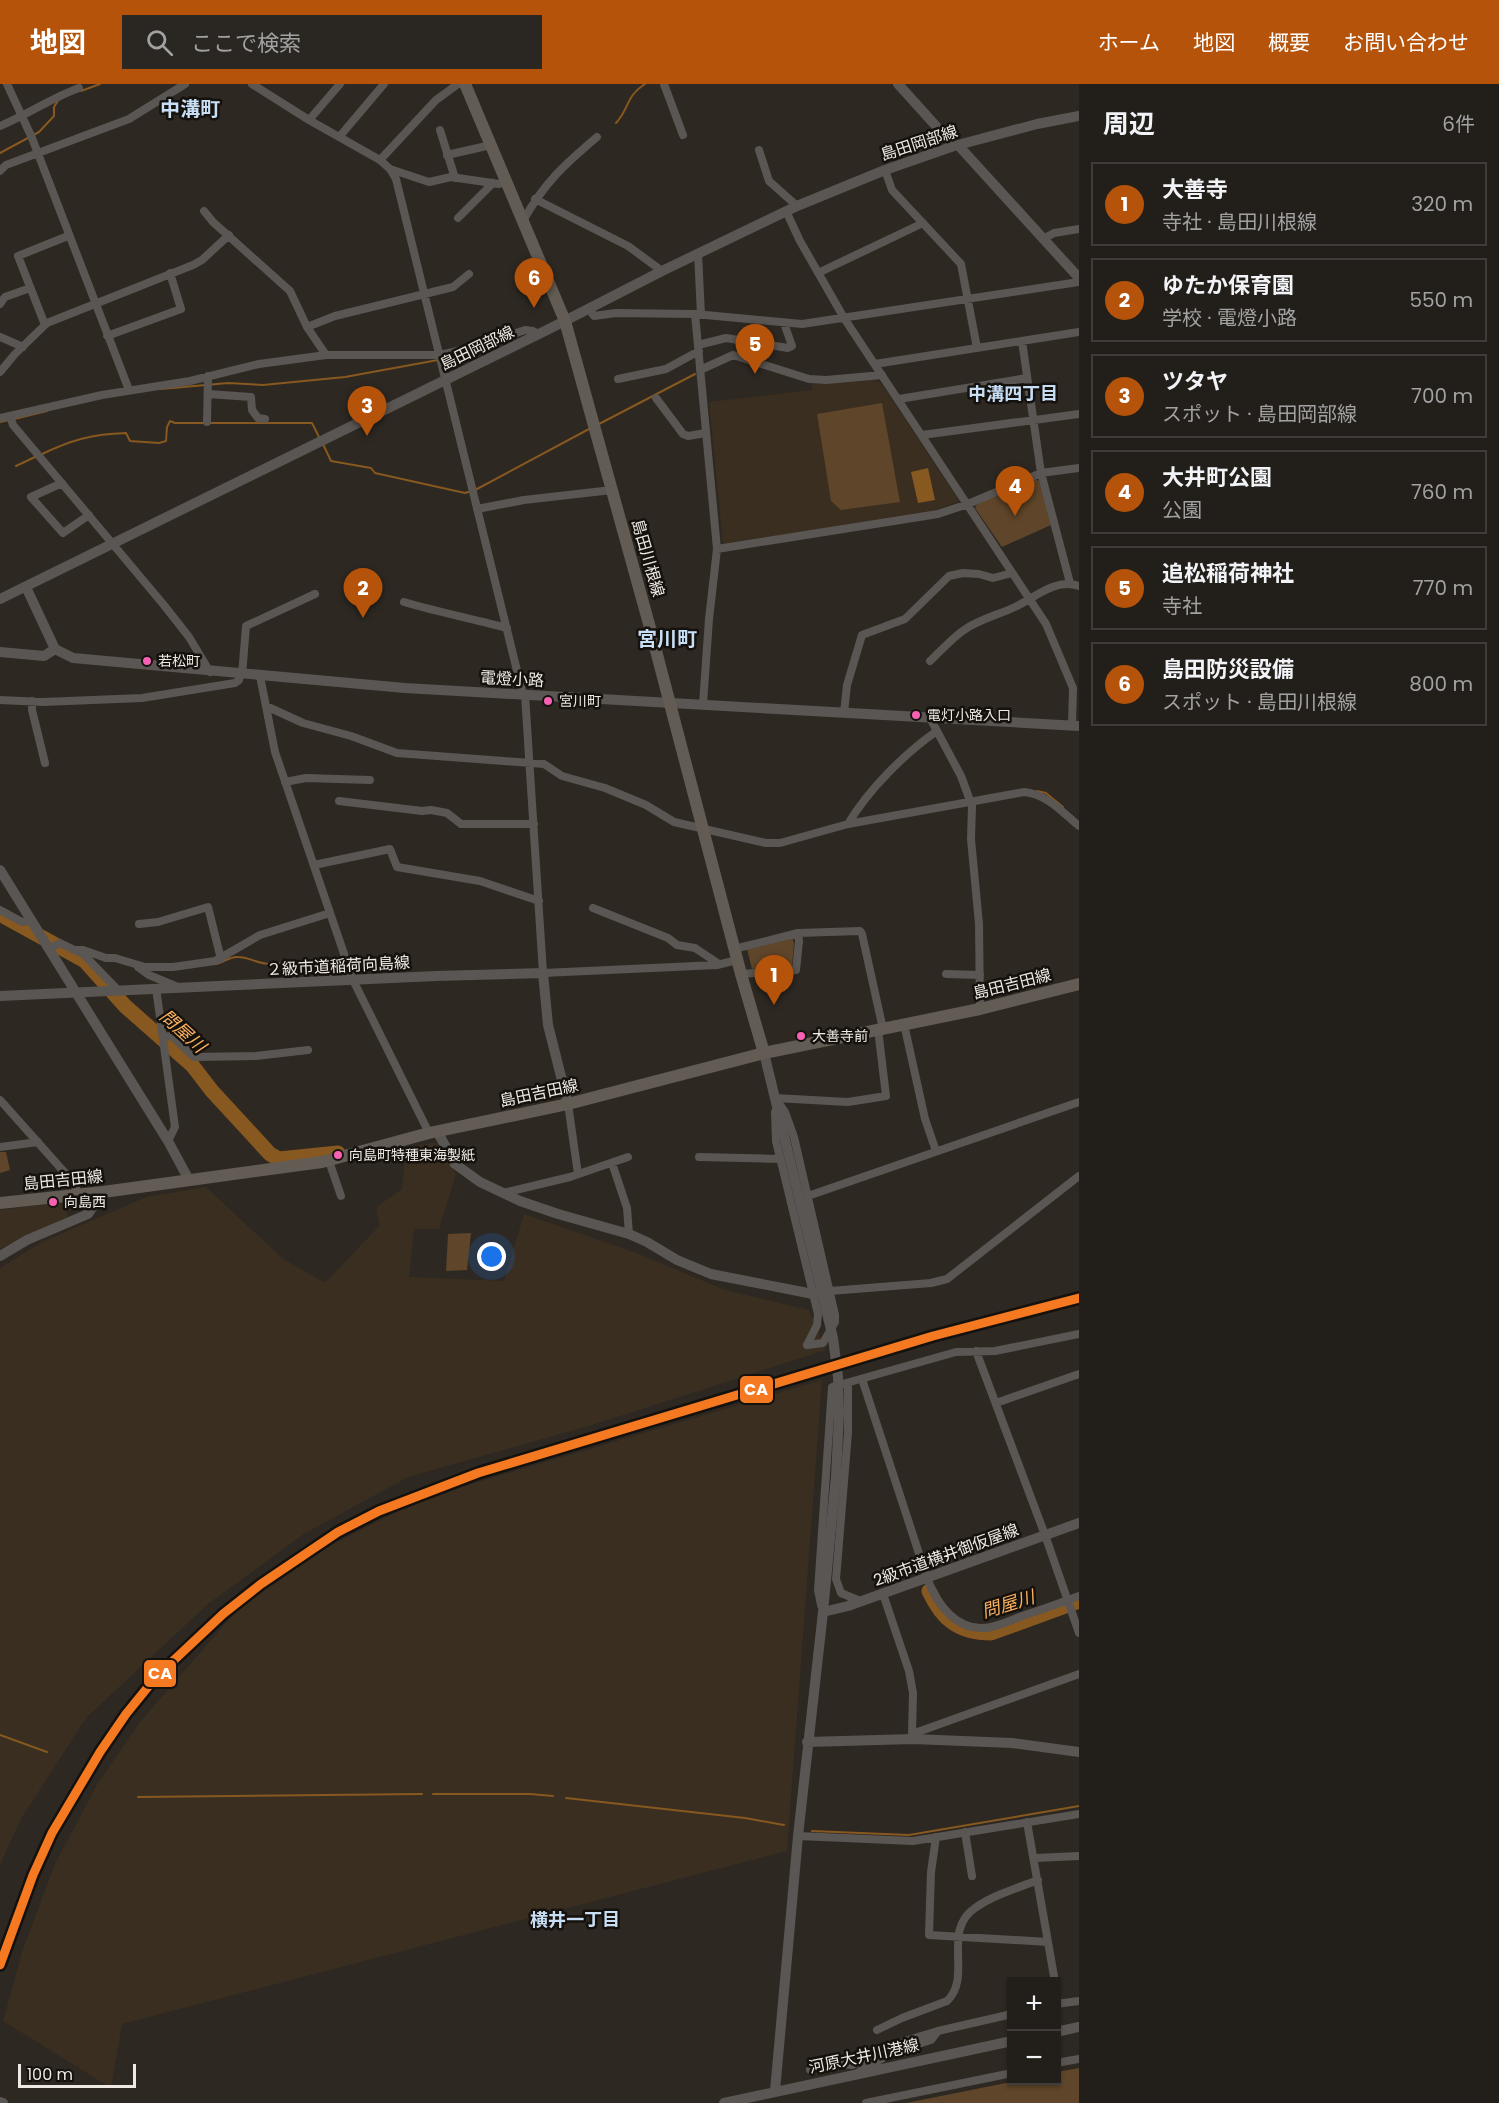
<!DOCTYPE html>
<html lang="ja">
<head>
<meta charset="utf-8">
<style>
  :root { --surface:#221e1a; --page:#2a2723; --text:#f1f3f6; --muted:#a2a2a2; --line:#3f3c39; --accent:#b45309 }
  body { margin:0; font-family:Poppins,"Noto Sans JP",sans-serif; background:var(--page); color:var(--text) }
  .controls { position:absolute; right:18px; bottom:18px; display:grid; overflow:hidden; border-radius:0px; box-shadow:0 2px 4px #0004 }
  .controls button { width:54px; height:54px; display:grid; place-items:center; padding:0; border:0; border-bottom:2px solid var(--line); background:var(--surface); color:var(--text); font:30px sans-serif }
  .scale { position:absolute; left:18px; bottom:15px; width:118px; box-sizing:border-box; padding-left:6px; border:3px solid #efe9e3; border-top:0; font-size:16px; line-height:21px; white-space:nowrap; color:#efe9e3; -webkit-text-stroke:4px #15110d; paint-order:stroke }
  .you { position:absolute; left:492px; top:1173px; width:21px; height:21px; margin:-15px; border:4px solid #fff; border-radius:50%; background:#1a73e8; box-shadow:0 0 0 9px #1a73e833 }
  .badge { display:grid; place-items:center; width:39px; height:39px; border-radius:50%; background:var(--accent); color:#fff; font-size:20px; font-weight:700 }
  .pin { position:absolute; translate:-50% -50px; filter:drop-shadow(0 2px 3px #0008) }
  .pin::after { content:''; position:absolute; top:32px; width:21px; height:18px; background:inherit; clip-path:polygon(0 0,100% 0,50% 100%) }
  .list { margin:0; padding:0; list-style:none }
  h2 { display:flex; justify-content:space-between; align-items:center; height:78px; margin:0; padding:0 24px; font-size:26px }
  h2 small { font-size:20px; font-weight:400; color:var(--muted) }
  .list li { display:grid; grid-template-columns:39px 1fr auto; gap:18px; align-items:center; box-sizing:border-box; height:84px; margin:0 12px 12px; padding:0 12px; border:2px solid var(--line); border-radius:0px }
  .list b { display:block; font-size:22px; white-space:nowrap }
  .list p { margin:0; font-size:20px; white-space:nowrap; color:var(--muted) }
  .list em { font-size:20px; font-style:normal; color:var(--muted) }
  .icon { flex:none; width:33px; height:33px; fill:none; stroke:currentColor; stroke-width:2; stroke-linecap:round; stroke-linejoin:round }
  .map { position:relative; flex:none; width:1079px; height:2019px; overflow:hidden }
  header { display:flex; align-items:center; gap:36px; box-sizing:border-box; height:84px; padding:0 30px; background:var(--accent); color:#fff }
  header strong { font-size:28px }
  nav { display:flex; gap:33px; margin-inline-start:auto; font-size:21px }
  .search { width:420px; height:54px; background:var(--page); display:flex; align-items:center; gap:15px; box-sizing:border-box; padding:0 21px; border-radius:0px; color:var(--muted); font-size:22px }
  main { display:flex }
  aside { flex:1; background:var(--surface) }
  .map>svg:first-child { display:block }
  .built { fill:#3a2e20 }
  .green { fill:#5f4529 }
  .water { fill:#87581f }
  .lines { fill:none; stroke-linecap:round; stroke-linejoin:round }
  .stream { stroke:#87581f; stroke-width:2 }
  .river { stroke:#87581f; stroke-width:15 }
  .street { stroke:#5a5653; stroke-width:8 }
  .secondary { stroke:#5a5653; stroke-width:10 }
  .primary { stroke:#635c54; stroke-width:12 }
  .rail-1-casing { stroke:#15110d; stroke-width:14 }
  .rail-1 { stroke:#f47921; stroke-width:9 }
  .bus-dot { fill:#f860b3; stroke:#15110d; stroke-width:2 }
  .labels { text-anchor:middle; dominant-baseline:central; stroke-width:5; stroke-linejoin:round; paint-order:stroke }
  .bus-label { font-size:14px; fill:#efe9e3; stroke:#15110d; text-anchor:start }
  .street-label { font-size:16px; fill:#efe9e3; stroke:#15110d }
  .neighbourhood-label { font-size:18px; font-weight:bold; fill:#c7def5; stroke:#15110d }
  .water-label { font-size:18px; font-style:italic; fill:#fbb15f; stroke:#15110d }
  .quarter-label { font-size:20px; font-weight:bold; fill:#c7def5; stroke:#15110d }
  .line-badge { stroke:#15110d; stroke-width:2 }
  .badge-label { font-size:16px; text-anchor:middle; font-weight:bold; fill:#fff }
</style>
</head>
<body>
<header>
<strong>地図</strong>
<div class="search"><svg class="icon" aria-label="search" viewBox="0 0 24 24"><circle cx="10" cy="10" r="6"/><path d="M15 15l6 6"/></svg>ここで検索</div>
<nav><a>ホーム</a><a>地図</a><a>概要</a><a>お問い合わせ</a></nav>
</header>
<main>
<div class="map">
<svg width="1079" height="2019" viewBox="0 0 1079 2019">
  <rect width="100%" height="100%" fill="#2d2822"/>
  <!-- built -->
  <path class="built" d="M872 296 881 299 959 417 936 426 723 461 709 318 812 306V300Z
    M435 1058 456 1090 439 1145H414L409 1193 504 1197 524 1130 639 1170 725 1206 809 1226 826 1266 589 1342 408 1393 304 1450 208 1520 86 1634 21 1735 0 1781V1184L42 1158 146 1113 206 1103 282 1174 325 1199 380 1141 376 1126 379 1121 402 1105 406 1064Z
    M65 1118 68 1133 0 1165V1126Z
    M822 1296 787 1767 122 1940 111 2004 3 1937 22 1868 55 1780 98 1699 140 1638 245 1517 321 1466 409 1422 468 1401Z"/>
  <!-- green -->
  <path class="green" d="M882 319 900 418 841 426 831 417 817 330Z
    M1035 395 1039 397 1051 441 1002 463 975 424 977 420Z
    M792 853 794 859 792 882 752 885 747 865Z
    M0 1068H6L10 1086 0 1089Z
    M471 1149 467 1186 446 1187 448 1150Z
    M1079 1984V2019H906L1016 1997 1056 1996 1057 1988Z"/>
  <!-- water -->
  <path class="water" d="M928 384 935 416 918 419 911 388Z"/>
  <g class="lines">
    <!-- stream -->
    <path class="stream" d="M81 7 100 0
      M616 39C630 24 625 13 645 0
      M0 69 39 48 54 32V23L59 15
      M444 275 485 265 513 254
      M161 305 228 299 263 301 345 293 438 276
      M14 335 47 327
      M0 338 9 336
      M210 339H312L320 355
      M599 340 695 290
      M323 360 331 377 371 384 375 389 465 409 477 405 589 345
      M40 371C71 356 92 350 126 349L130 357 159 359 166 357 167 343 170 337 175 339H204
      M16 382 35 373
      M1037 707 1046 709 1063 723
      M216 880C224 878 231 872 238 873 249 873 258 880 270 880 295 880 317 867 332 894
      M0 1651 47 1668
      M433 1710H530L553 1712
      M138 1713 422 1710
      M566 1714 745 1734 784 1741
      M812 1747 909 1751 1079 1722"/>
    <!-- river -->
    <path class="river" d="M5 833 85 877 125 922 192 981 212 1007 270 1070 279 1075 338 1069
      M929 1507C942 1535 958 1549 991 1549L1079 1517"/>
    <!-- street -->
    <path class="street" d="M7 0 32 54 129 306
      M252 0 309 36 380 76 390 85 396 95 523 611
      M664 0 683 51
      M309 36 340 0
      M0 42C27 31 51 14 79 4
      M440 46 455 94
      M340 52 384 0
      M759 66 769 97 797 122
      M447 71 491 61
      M380 76 436 16 458 0
      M390 85 429 98 451 93 499 100 506 97
      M885 86 892 106 961 180 977 264
      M0 87 6 81 129 35 185 0
      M535 115 628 162 662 187
      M204 127 213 138 290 207 307 243 326 271
      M786 127 800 157 844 234 1046 540 1073 604 1072 641
      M458 134 493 99
      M523 137C544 99 564 81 597 53
      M1043 155 1054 149 1079 145
      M698 169 701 231
      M818 189 923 139
      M0 220 5 213 30 204
      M589 225 594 232 616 229 695 230 802 240 1079 198
      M695 230 717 465 709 535 703 620
      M45 241 18 172 68 152
      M307 243 335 232 453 203 469 190
      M107 252 181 225 170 189
      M0 253 23 263
      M1022 257 1041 389 1070 499
      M698 261 726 254 788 264 792 262 784 239
      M875 280 1079 248
      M700 286 733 271 809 295 826 296 882 291
      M0 288 15 270 47 239 193 181 202 176 229 151
      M618 295 666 285 699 267
      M208 310 251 313 252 326 258 334 265 335
      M656 314 683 350 688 352 706 349
      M899 315 1027 294
      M10 332 13 341 163 520 189 553 210 588
      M0 334 102 311 190 297 259 280 326 271H440L475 263 525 246 533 247 539 250
      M207 338 208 292
      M922 351 1079 330
      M62 399 31 413 63 449 89 431
      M477 425 524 416 612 406
      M717 465 938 430 968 420 1041 389 1079 384
      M404 518C438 528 473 535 507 544
      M930 577C941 567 952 554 964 546 980 535 998 531 1015 523 1036 513 1055 494 1079 502
      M242 591 246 542 315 510
      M260 592 275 668 353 896 429 1049
      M525 611 543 889 717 881 737 876
      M0 616 43 618 142 614 235 599 239 596 240 591
      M32 617V626L45 679
      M266 622 303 639 351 652 397 669 544 680 562 692 605 704 646 721 674 738 766 759H780L848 740 1024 708C1047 710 1062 728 1079 742
      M844 629 847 601 862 551 905 535 949 492 963 489 979 490 993 494 1012 489
      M930 634 961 692 972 722 971 755 979 840 980 925
      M285 698 306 694 370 696
      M339 717 422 727 431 726 447 729 461 740H534
      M848 740C868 706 905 669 937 647
      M314 781 390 765 397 783 480 797 539 817
      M593 824 668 854 677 861 695 864 719 880
      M0 826 22 838 32 837
      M139 840 158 838 208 823 221 875
      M798 849 860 847 862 850 883 945
      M49 865 60 859 83 870 118 906
      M734 865 798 849 799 857 796 886 741 890
      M74 866H83L106 874H115L145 883H173L215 877 260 851 330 829
      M138 883 149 891 178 903
      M946 890 980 891
      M156 904 175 1043 168 1057
      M904 940 925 1035 936 1067
      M163 953 172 952 194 973 256 972 308 966
      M775 1014 848 1018 886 1012 878 945
      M0 1016 74 1099 78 1110
      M778 1018 785 1028 794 1053 835 1231V1238L823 1259 807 1261
      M568 1020 578 1090
      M775 1028 776 1057 818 1230 817 1241 807 1261
      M0 1063 38 1058
      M699 1073 780 1075
      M329 1077 341 1112
      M612 1079 627 1124 629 1150
      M503 1109 570 1093 628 1073
      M808 1112 1079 1018
      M830 1207 931 1199 947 1195 1079 1092
      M976 1267 1045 1451 1079 1549
      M862 1295 927 1494C937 1521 958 1550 991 1543 1001 1541 1012 1536 1022 1532 1041 1526 1060 1519 1079 1512
      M848 1299V1349L836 1495 841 1509 860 1517
      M996 1319 1079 1290
      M883 1510 909 1587 913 1609 912 1650
      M821 1521 818 1506 832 1303 956 1268 995 1267 1079 1250
      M913 1655 912 1650 1079 1590
      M1027 1738 1055 1898
      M965 1748 972 1792
      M798 1752 913 1757 1079 1730
      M936 1753 931 1788 929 1851 1048 1858
      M1035 1774 1079 1772
      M1056 1908 1058 1919
      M1056 1920 1079 1917
      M877 1946 902 1934 947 1917C973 1893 941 1847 975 1824 993 1811 1018 1804 1038 1796
      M1056 1979 1079 1975
      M810 1986 835 1977 840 1980 852 1981 908 1956 938 1947
      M859 1988 893 1968 931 1956 938 1947 1012 1930
      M866 2019 1012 1989"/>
    <!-- secondary -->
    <path class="secondary" d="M898 0 954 62
      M958 61 1079 194
      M26 503 55 565 73 574 405 604 1079 642
      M0 515 549 245 662 187 797 122 885 86 954 62 1037 40 1079 32
      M0 568 44 572 55 565
      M0 786 168 1057 189 1096
      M0 912 436 892 543 889 548 941 568 1020
      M764 969 833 1254 838 1293 839 1330 836 1392 823 1528 798 1752 775 2007
      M437 1047 455 1080 480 1098 520 1117 558 1130 629 1150 647 1158 677 1176 711 1190 813 1210 830 1207
      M0 1172 27 1156 88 1130 103 1108
      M823 1528 848 1522 1079 1439
      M807 1658 913 1655 1012 1659 1079 1668
      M1056 1948 1079 1943
      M0 2018 3 2019
      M724 2019 1012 1957"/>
    <!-- primary -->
    <path class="primary" d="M465 0 565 237 649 540 741 890 764 969
      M0 1119 103 1108 322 1078 429 1049 568 1020 764 969 980 925 1079 900"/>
    <defs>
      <path id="rail-1" d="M0 1881 33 1791 52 1749 100 1668 126 1630 156 1593 223 1530 261 1500 338 1448 379 1427 478 1389 933 1252 1079 1214"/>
    </defs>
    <!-- rail-1 casing -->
    <use href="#rail-1" class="rail-1-casing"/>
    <!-- rail-1 -->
    <use href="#rail-1" class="rail-1"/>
  </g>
  <!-- markers -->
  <g class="bus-dot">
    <circle cx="147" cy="577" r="5"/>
    <circle cx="548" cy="617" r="5"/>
    <circle cx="916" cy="631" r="5"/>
    <circle cx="801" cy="952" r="5"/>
    <circle cx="338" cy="1071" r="5"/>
    <circle cx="53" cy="1118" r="5"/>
  </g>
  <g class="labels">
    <!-- bus labels -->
    <g class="bus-label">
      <text x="158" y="577">若松町</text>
      <text x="559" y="617">宮川町</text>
      <text x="927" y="631">電灯小路入口</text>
      <text x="812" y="952">大善寺前</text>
      <text x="349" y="1071">向島町特種東海製紙</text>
      <text x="64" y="1118">向島西</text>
    </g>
    <!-- street labels -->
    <g class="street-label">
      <text transform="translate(919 59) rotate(-18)">島田岡部線</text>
      <text transform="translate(477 264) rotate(-26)">島田岡部線</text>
      <text transform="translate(648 474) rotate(74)">島田川根線</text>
      <text transform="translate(512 595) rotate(3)">電燈小路</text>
      <text transform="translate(338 882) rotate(-3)">２級市道稲荷向島線</text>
      <text transform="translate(1012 900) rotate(-14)">島田吉田線</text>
      <text transform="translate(539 1009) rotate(-12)">島田吉田線</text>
      <text transform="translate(63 1096) rotate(-6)">島田吉田線</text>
      <text transform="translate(946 1471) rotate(-20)">2級市道横井御仮屋線</text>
      <text transform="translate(864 1972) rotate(-12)">河原大井川港線</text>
    </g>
    <!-- neighbourhood labels -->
    <g class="neighbourhood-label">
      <text x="1013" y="309">中溝四丁目</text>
      <text x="575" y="1835">横井一丁目</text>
    </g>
    <!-- water labels -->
    <g class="water-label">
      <text transform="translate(183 947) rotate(42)">問屋川</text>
      <text transform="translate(1008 1520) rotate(-17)">問屋川</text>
    </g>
    <!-- quarter labels -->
    <g class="quarter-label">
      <text x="190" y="25">中溝町</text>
      <text x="667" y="555">宮川町</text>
    </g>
  </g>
  <g class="line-badge">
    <rect x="739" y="1291" width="35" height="29" rx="6" fill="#f47921"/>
    <rect x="143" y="1575" width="34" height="29" rx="6" fill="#f47921"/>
  </g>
  <g class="badge-label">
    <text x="756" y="1311">CA</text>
    <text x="160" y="1595">CA</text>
  </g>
</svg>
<div class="controls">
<button>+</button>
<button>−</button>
</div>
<div class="scale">100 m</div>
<div class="you"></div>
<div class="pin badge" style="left:774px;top:921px">1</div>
<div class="pin badge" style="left:363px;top:534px">2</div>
<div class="pin badge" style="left:367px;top:352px">3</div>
<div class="pin badge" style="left:1015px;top:432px">4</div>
<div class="pin badge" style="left:755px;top:290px">5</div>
<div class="pin badge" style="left:534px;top:224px">6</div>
</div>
<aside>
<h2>周辺<small>6件</small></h2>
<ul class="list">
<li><span class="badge">1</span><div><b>大善寺</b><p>寺社 · 島田川根線</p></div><em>320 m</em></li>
<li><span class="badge">2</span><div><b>ゆたか保育園</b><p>学校 · 電燈小路</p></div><em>550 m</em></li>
<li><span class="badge">3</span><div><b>ツタヤ</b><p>スポット · 島田岡部線</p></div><em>700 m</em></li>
<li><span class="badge">4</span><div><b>大井町公園</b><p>公園</p></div><em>760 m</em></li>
<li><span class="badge">5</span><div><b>追松稲荷神社</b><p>寺社</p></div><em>770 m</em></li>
<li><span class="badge">6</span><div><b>島田防災設備</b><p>スポット · 島田川根線</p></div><em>800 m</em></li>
</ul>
</aside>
</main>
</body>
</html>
